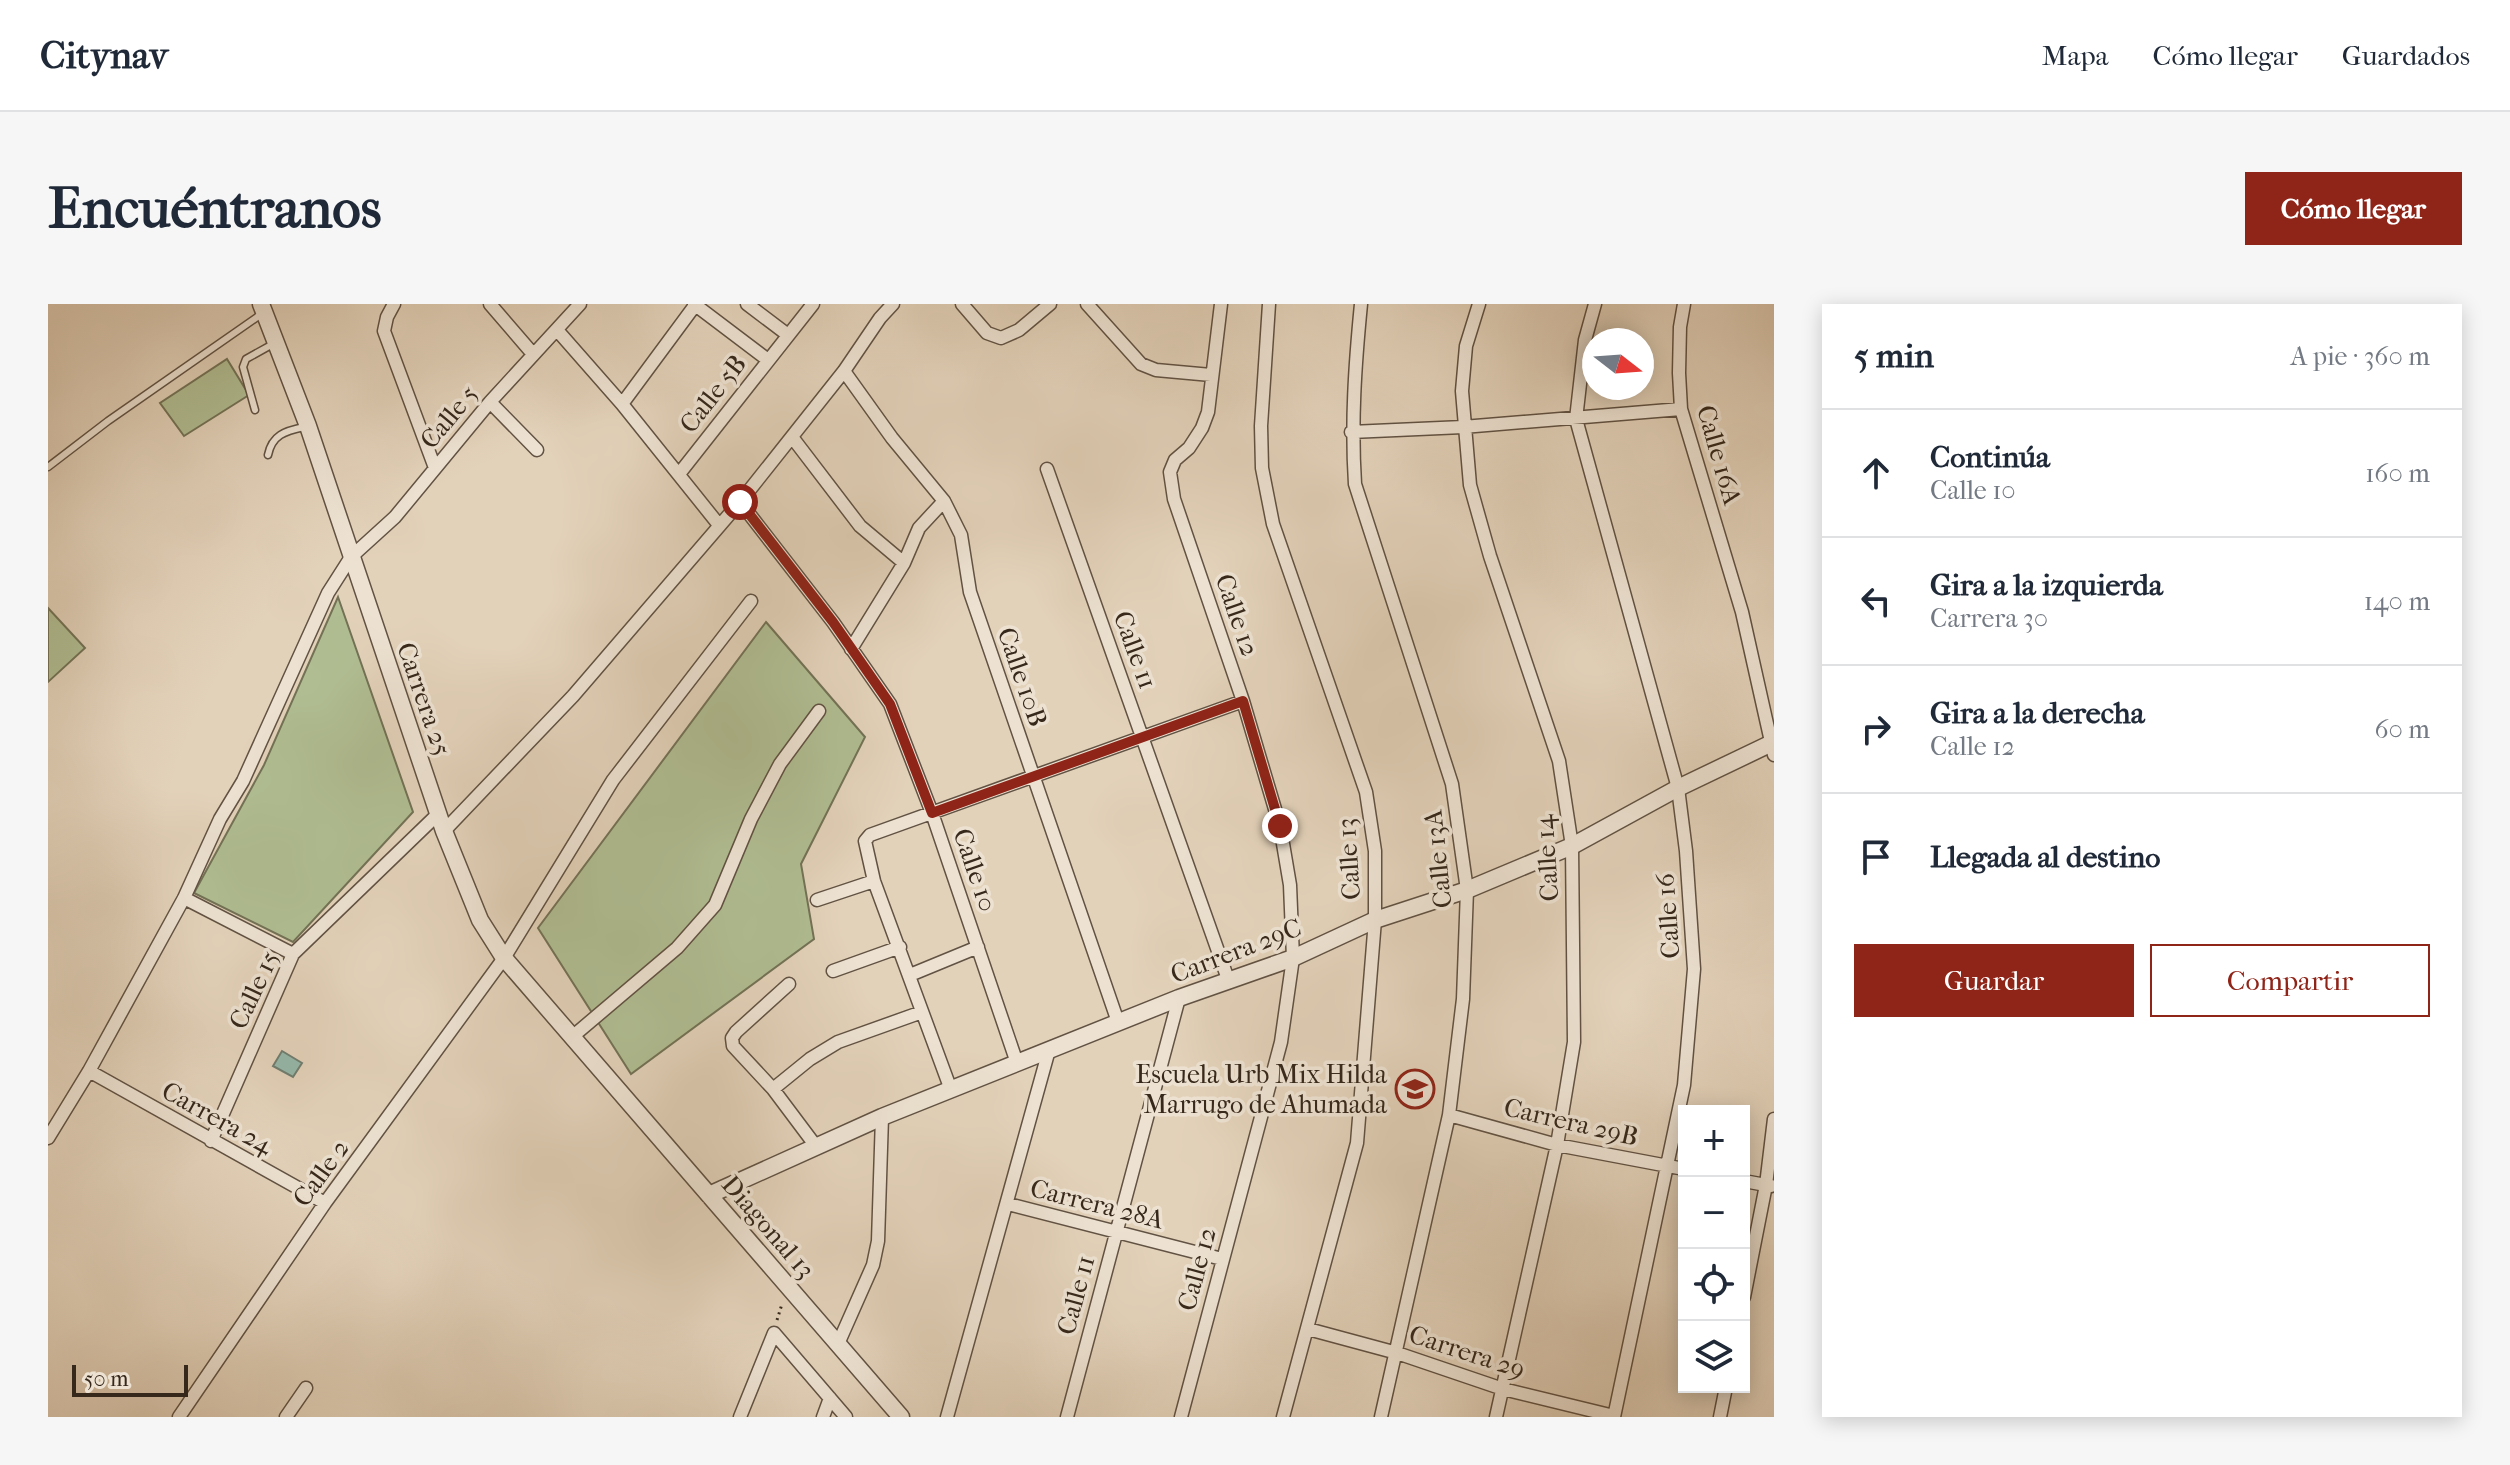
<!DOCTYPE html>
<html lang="es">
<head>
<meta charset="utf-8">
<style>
  :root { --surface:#fff; --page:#f6f6f7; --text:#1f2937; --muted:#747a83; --line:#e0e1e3; --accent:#8f2418 }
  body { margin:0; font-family:"IM FELL French Canon",serif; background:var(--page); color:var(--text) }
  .controls { position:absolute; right:24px; bottom:24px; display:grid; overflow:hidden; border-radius:0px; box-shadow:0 4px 20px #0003 }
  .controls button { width:72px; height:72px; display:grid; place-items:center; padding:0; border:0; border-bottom:2px solid var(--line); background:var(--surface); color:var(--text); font:40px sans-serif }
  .compass { position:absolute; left:1534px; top:24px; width:72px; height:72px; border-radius:50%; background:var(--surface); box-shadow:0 4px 20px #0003; rotate:107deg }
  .scale { position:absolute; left:24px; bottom:20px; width:116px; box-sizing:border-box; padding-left:8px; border:4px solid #36281b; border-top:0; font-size:22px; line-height:28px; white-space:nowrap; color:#36281b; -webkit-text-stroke:6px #ede2d2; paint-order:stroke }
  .stop { position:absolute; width:24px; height:24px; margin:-18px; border:6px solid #8f2418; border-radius:50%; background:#fff }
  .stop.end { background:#8f2418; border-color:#fff; box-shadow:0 2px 8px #0008 }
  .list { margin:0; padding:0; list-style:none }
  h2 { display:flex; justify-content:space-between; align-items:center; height:104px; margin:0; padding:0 32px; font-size:34px }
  h2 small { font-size:26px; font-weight:400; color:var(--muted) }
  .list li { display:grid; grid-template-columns:52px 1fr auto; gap:24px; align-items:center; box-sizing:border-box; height:128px; padding:0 32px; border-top:2px solid var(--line) }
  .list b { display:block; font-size:30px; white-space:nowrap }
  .list p { margin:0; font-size:26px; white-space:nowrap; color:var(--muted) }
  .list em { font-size:26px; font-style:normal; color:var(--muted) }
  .actions { display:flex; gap:16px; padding:24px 32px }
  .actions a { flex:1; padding:18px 0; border:2px solid var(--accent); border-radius:0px; text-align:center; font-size:28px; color:var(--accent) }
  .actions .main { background:var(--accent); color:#fff }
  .icon { flex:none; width:44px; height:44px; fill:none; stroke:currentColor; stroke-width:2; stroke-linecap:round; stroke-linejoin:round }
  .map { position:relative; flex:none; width:1726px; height:1113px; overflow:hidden; border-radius:0px }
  header { display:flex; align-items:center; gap:48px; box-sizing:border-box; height:112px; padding:0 40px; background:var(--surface); border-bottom:2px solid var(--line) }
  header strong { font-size:38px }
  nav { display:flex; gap:44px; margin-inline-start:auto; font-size:28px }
  .intro { display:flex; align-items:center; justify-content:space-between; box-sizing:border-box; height:192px; padding:0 48px }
  h1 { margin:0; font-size:56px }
  .button { padding:20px 36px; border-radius:0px; background:var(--accent); color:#fff; font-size:28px; font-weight:700 }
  main { display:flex; gap:48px; padding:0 48px }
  aside { flex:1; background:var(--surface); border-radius:0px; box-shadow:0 4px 20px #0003 }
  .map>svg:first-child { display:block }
  .green { fill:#b0bd92; stroke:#737256; stroke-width:2 }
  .water { fill:#96b8aa; stroke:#707e71; stroke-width:2 }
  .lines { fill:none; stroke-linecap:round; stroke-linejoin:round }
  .service-casing { stroke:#615243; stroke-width:9 }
  .minor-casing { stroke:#615243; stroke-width:15 }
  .tertiary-casing { stroke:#615243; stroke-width:19 }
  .path { stroke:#36281b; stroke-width:3; stroke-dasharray:2 4; stroke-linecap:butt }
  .service { stroke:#ede2d2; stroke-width:6 }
  .minor { stroke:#ede2d2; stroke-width:12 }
  .tertiary { stroke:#ede2d2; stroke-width:16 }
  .route { stroke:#8f2418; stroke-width:10 }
  .labels { text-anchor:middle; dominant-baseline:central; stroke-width:7; stroke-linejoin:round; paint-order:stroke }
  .street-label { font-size:26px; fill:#36281b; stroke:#ede2d2 }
  .poi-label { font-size:26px; fill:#36281b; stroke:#ede2d2; text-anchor:end }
</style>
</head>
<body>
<header>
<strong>Citynav</strong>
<nav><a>Mapa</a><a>Cómo llegar</a><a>Guardados</a></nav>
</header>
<div class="intro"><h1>Encuéntranos</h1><a class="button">Cómo llegar</a></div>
<main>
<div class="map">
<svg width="1726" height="1113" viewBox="0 0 1726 1113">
  <rect width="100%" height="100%" fill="#e3d2ba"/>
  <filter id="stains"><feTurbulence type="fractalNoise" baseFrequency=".0025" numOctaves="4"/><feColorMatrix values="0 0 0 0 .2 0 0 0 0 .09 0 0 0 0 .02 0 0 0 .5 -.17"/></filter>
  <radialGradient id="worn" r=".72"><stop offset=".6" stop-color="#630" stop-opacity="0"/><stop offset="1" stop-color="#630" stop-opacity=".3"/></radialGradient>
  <!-- green -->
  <path class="green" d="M179 55 201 91 136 132 112 99Z
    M290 293 365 508 245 638 146 589 216 461Z
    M0 304 37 344 0 378Z
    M718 318 817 433 753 560 766 635 583 770 490 624Z"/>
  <!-- water -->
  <path class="water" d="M234 747 254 759 245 773 225 762Z"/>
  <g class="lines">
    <defs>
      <path id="service" d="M207 106 195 63 198 55 225 40
        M220 151C224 131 237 127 256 123
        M0 163 60 117 215 9"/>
      <path id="minor" d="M346 0 339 13 336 27 387 164
        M442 0 485 50
        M646 0 720 56
        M699 0 740 31
        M914 0 939 29 953 34 971 26 1002 0
        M1039 0 1093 60 1108 66 1163 71
        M1221 0 1213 122 1214 164 1225 220 1318 488 1327 547V616L1309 839 1235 1113
        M1313 0C1307 61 1303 119 1307 180L1404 480 1419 586 1415 695 1401 811 1333 1113
        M1431 0 1418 42 1414 87 1422 181 1442 252 1511 457 1524 542 1526 738 1509 841 1448 1113
        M1547 0 1537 36 1528 115 1630 484 1638 547 1646 665 1636 781 1566 1113
        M1636 0 1632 23 1631 69 1633 105 1694 308 1726 451
        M509 26 574 100 671 221
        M796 67 844 134 896 197 913 231 922 288 1070 718
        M442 98 489 146
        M574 100 648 0
        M1303 128 1415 123 1633 105
        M744 133 812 222 856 259
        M999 165 1181 678
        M631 170 765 0
        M692 198 785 318 842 400 884 509 969 759
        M803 345 856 259 871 224 896 197
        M396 527 525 392 692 198 796 67 832 14 845 0
        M136 594 245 650
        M769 596 826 577
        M785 667 852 643
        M862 671 930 643
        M741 680 688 728 684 734 685 742 725 785 767 841
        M524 733 629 644 667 601 703 515 732 460 771 407
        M41 767 277 899
        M725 785 762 755 790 738 874 708
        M903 786 826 577 817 537 822 531 1195 397
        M1401 811 1509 841 1636 865
        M0 834 41 767 136 594 172 515 195 477 280 289 303 253 347 213 442 98 532 0
        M163 837 245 650 390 510
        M1696 877 1723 882
        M960 900 1174 955
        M1696 993 1718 881 1726 815
        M1260 1025 1349 1049 1455 1085 1566 1112
        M790 1040 825 961 830 937 834 813
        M131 1113 277 899 456 654 565 476 703 297
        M238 1113 258 1084
        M692 1113 726 1029 798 1113
        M775 1113 782 1094
        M899 1113 1001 746
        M1019 1113 1131 694
        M1133 1113 1233 738 1245 654 1242 581 1232 522 1195 397 1126 195 1122 168 1127 156 1141 144 1154 124 1160 108 1173 0
        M1672 1113 1678 1083"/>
      <path id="tertiary" d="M213 0 260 122 396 527 432 616 456 654 853 1113
        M661 891 834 813 1131 694 1245 654 1327 616 1419 586 1524 542 1630 484 1726 438"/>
    </defs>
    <!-- service casing -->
    <use href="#service" class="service-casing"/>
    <!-- minor casing -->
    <use href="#minor" class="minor-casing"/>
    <!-- tertiary casing -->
    <use href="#tertiary" class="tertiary-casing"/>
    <!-- path -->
    <path class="path" d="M729 1016 734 1000"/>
    <!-- service -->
    <use href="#service" class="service"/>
    <!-- minor -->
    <use href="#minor" class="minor"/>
    <!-- tertiary -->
    <use href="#tertiary" class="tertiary"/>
  </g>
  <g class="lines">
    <!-- route -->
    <path class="route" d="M692 198 785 318 842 400 884 509 1195 397 1232 522"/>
  </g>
  <!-- icons -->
  <defs>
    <symbol id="school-ring" viewBox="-11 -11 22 22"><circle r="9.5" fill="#ede2d2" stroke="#8f2418" stroke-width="1.5"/><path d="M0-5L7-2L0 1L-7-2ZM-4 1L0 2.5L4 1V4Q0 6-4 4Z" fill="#8f2418"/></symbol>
  </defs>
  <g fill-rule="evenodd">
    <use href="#school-ring" x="1345" y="763" width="44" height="44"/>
  </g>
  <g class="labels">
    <!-- street labels -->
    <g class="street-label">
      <text transform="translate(665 90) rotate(-52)">Calle 5B</text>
      <text transform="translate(401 113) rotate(-50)">Calle 5</text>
      <text transform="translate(1671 151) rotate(74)">Calle 16A</text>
      <text transform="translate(1189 311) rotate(71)">Calle 12</text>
      <text transform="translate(1087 346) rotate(70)">Calle 11</text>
      <text transform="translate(974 373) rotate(71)">Calle 10B</text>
      <text transform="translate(376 395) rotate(71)">Carrera 25</text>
      <text transform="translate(1499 554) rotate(-94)">Calle 14</text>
      <text transform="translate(1301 555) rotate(-94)">Calle 13</text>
      <text transform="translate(1390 555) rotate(-96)">Calle 13A</text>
      <text transform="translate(927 566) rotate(71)">Calle 10</text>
      <text transform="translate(1620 612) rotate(-94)">Calle 16</text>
      <text transform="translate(1188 647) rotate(-21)">Carrera 29C</text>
      <text transform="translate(206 686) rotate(-65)">Calle 15</text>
      <text transform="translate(169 814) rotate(29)">Carrera 24</text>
      <text transform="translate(1523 818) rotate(13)">Carrera 29B</text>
      <text transform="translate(273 869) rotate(-54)">Calle 2</text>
      <text transform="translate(1049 900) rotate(14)">Carrera 28A</text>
      <text transform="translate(720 923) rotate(49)">Diagonal 13</text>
      <text transform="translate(1149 965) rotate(-75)">Calle 12</text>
      <text transform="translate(1028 991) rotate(-75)">Calle 11</text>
      <text transform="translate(1419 1048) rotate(18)">Carrera 29</text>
    </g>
    <!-- poi labels -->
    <g class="poi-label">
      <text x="1339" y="770">Escuela Urb Mix Hilda<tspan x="1339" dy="30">Marrugo de Ahumada</tspan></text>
    </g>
  </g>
  <rect width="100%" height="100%" filter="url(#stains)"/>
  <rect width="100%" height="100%" fill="url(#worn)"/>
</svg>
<div class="controls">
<button>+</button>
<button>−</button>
<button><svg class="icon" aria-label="locate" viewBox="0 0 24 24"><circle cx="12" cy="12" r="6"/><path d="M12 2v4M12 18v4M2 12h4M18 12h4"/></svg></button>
<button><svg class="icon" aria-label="layers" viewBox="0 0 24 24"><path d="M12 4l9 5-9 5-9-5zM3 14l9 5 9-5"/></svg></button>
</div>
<svg class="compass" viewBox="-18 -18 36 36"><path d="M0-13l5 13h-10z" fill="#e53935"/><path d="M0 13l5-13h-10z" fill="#747a83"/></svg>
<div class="scale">50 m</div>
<div class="stop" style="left:692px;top:198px"></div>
<div class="stop end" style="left:1232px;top:522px"></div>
</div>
<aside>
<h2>5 min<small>A pie · 360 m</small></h2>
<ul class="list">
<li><svg class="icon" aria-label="ahead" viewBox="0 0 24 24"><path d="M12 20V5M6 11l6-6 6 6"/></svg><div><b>Continúa</b><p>Calle 10</p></div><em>160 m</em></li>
<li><svg class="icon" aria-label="left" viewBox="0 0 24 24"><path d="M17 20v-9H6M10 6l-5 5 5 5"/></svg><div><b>Gira a la izquierda</b><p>Carrera 30</p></div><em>140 m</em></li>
<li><svg class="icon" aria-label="right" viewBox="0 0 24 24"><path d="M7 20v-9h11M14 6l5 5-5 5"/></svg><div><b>Gira a la derecha</b><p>Calle 12</p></div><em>60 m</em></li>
<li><svg class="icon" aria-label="arrive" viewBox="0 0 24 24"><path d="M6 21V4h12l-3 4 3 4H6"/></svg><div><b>Llegada al destino</b></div></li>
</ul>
<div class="actions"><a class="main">Guardar</a><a>Compartir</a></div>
</aside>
</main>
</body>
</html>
